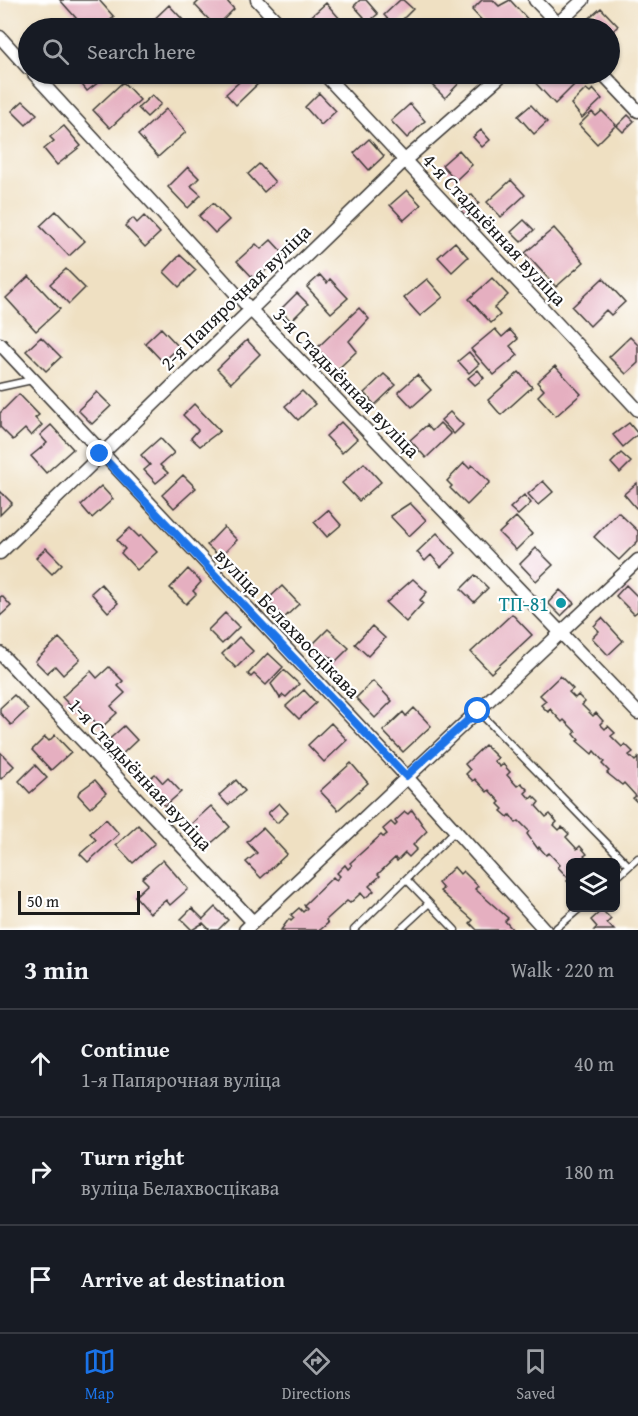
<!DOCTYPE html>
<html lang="en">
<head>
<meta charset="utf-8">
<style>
  :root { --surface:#171b24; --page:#242831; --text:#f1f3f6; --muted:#9ea1a6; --line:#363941; --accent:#1a73e8 }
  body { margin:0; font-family:"Gentium Book Plus",serif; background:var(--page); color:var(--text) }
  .controls { position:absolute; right:18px; bottom:18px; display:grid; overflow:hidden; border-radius:9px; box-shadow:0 2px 4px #0004 }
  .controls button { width:54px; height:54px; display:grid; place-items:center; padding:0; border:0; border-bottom:2px solid var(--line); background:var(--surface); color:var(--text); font:30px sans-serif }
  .scale { position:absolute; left:18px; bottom:15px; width:122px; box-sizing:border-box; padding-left:6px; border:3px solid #1c1c1c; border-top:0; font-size:16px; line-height:21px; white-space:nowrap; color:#1c1c1c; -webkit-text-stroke:4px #fff; paint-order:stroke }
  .stop { position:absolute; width:18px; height:18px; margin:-14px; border:4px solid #1a73e8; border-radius:50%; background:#fff }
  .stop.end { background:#1a73e8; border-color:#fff; box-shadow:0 2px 6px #0008 }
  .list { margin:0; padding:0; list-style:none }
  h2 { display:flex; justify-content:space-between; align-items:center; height:78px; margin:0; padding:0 24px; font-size:26px }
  h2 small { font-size:20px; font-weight:400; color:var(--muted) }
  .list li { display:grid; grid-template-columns:39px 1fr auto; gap:18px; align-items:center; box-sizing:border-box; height:108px; padding:0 24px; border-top:2px solid var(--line) }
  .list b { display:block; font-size:22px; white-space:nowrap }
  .list p { margin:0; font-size:20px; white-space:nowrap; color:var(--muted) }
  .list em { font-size:20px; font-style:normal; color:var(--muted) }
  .icon { flex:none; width:33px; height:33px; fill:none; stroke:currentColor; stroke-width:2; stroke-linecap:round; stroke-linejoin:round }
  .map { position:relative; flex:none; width:638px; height:930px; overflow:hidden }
  .search { position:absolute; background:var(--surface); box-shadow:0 2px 4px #0004; left:18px; right:18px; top:18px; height:66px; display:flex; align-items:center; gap:15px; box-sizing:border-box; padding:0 21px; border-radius:33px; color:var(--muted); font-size:22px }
  .sheet { height:402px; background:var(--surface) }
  nav { display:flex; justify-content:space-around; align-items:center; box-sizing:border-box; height:84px; border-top:2px solid var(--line); background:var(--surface); font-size:16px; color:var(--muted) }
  nav a { display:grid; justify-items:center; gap:3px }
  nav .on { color:var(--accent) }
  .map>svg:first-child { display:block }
  .building { fill:#e5afc0 }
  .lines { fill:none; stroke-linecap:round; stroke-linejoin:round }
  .lane-casing { stroke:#3c3935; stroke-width:9 }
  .street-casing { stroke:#3c3935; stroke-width:15 }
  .lane { stroke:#fff; stroke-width:6 }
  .street { stroke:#fff; stroke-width:12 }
  .route { stroke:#1a73e8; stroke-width:8 }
  .culture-dot { fill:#0f9aa8; stroke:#fff; stroke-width:2 }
  .labels { text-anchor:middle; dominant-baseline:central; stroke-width:4.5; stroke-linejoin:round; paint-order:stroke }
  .street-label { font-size:20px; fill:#1c1c1c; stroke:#fff }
  .culture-label { font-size:20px; fill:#0d838f; stroke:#fff; text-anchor:end }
</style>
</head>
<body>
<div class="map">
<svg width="638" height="930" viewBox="0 0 638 930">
  <rect width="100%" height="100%" fill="#fff"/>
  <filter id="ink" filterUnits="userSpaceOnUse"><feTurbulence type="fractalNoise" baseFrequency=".0167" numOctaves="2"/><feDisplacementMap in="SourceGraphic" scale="12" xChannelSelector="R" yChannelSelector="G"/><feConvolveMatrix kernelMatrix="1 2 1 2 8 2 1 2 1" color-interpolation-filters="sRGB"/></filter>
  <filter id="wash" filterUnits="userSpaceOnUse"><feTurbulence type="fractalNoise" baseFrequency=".008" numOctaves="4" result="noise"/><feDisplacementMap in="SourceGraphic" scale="24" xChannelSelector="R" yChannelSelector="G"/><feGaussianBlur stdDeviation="1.35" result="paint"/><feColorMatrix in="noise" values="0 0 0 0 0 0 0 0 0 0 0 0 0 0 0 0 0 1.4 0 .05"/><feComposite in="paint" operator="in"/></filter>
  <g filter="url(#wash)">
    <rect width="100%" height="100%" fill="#efe0c2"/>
    <g id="blocks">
      <!-- building -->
      <path class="building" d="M60 0H99L114 17 101 28H85Z
        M200 0H226L234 9 216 27 195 5Z
        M360 0H366L378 14 373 18 376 21 368 28H351L364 17 354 6Z
        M400 0H403L413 9 395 27 384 15Z
        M482 0H493L499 6 510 0 531 23 526 28H489L472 10Z
        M326 3 348 28H311L305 22Z
        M169 5 184 21 176 28H145Z
        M601 8 618 26 610 34V28H590L584 23Z
        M88 74H101L104 78 87 91 79 81Z
        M248 74 266 76 236 105 226 94Z
        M439 74H455L462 80 445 98 430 83Z
        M531 74H571L578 81 555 104 529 76Z
        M123 82 140 100 110 128 93 110Z
        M586 89 590 92 593 89 602 99 582 118 571 104Z
        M319 93 336 111 321 125 305 107Z
        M152 95 161 104 147 117 138 108Z
        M23 101 37 114 26 125 12 111Z
        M410 104 425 121 407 138 391 121Z
        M531 105 547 122 534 134 518 116Z
        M166 109 186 132 158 157 138 135Z
        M602 111 616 125 597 144 579 125 592 112 596 116Z
        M628 115 634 121 623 132 617 126Z
        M64 126 81 146 57 165 44 149 54 141 50 137Z
        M481 130 490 140 482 147 473 137Z
        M369 139 384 156 369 170 354 153Z
        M459 150 472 165 456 180 442 165Z
        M259 164 275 182 264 192 248 174Z
        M188 167 199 178 191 186 201 195 188 208 168 187Z
        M511 180 525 195 501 217 487 202Z
        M407 190 421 205 404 220 390 205Z
        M472 194 479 203 468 213 460 205Z
        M213 203 229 220 215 233 199 216Z
        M56 211 85 241 69 256 40 226Z
        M144 216 160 233 145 247 125 226 133 218 137 223Z
        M524 220 534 230 521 242 511 232Z
        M554 228 584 262 556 287 525 253Z
        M271 240 284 254 255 280 237 261 256 244 261 249Z
        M455 242 468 257 452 272 438 257Z
        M180 255 196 270 179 287 164 272Z
        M66 269 85 288 69 304 50 284Z
        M320 275 327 283 330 279 348 298 331 313 307 287Z
        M29 276 60 309 36 331 6 298Z
        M492 278 508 295 494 308 500 315 491 323 469 299Z
        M603 278 625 302 611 315 606 310 590 326 572 307Z
        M427 279 443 297 420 316 404 298Z
        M297 293 308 304 291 321 280 310Z
        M359 308 369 319 349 341 357 351 337 370 317 348Z
        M161 328 179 347 163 362 145 343Z
        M495 329 502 337 510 330 518 339 510 346 518 355 494 375 471 349Z
        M41 337 61 357 46 371 26 351Z
        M630 337 638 345V363L626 374 609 357Z
        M247 340 260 354 231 383 217 369Z
        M469 352 479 364 469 373 458 361Z
        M555 366 581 394 556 416 538 396 544 390 537 382Z
        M478 370 484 378 475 385 468 378Z
        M519 372 532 387 501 415 488 400Z
        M384 374 396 385 375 405 364 393Z
        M417 375 431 390 412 407 398 392Z
        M302 391 315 404 298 420 285 406Z
        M97 392 111 406 92 424 78 410Z
        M19 394 39 415 35 418 42 425 31 436 25 429 13 440 0 427V413Z
        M194 404 220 431 200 446 191 438 198 430 183 415Z
        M450 412 463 425 454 434 441 420Z
        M341 422 357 439 342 453 326 436Z
        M440 423 451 434 426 458 410 440 427 425 432 431Z
        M629 423 638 434 623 447 613 435Z
        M51 425 73 449 46 473 31 456 47 443 40 435Z
        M160 438 174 453 160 465 168 473 156 483 144 470 150 465 141 455Z
        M621 453 631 462 620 473 611 463Z
        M364 463 381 482 359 501 342 483Z
        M464 463 469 468 472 465 490 482 467 505 450 488 452 486 447 481Z
        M183 475 196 488 174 508 162 495Z
        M543 481 553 492 538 505 528 494Z
        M637 483 638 506 636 508 624 494Z
        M101 486 113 499 92 518 81 505Z
        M0 491 12 503 0 515Z
        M524 495 531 503 518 515 510 508Z
        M410 503 426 520 409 536 390 516Z
        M328 510 341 525 327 537 314 522Z
        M618 512 638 531V541L619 560 594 537Z
        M516 517 532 534 516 550 499 533Z
        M224 527 237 540 220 557 207 545Z
        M130 528 139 537 141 535 157 552 137 570 121 553 125 549 117 540Z
        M437 533 456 553 441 567 431 555 425 561 417 552Z
        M46 548 62 564 52 574 36 558Z
        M536 548 553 565 536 581 520 564Z
        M188 569 201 582 193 591 196 594 186 604 170 588Z
        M475 575 488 588 474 602 461 589Z
        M413 579 427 592 420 600 423 603 406 622 386 603Z
        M101 584 118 603 108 612 91 593Z
        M626 585 638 597V611L634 614 616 596Z
        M282 586 299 604 284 618 267 600Z
        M560 590 574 603 561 616 548 603Z
        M2 596 11 606 0 616V597Z
        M225 613 239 627 222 644 208 630Z
        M512 614 532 635 491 673 471 652Z
        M602 618 623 641 608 655 592 638 599 631 594 626Z
        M372 626 385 638 368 656 355 644Z
        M328 629 349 648 335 662 328 655 324 659 311 646Z
        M239 637 253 651 236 668 222 654Z
        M59 638 80 659 63 675 55 666 47 673 35 661Z
        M268 653 283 667 266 685 254 674 251 677 248 674Z
        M109 667 123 681 118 686 125 693 111 706 117 713 101 728 80 706 75 711 62 697 91 671 97 678Z
        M284 670 299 684 286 697 283 695 280 698 271 684Z
        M560 676 573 689 569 692 575 698 578 695 585 702 582 705 593 716 596 713 603 721 600 724 605 729 608 726 615 733 611 736 622 747 625 744 633 752 629 755 635 761 638 758V803L633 798 636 796 624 783 622 785 607 773 609 771 602 764 604 762 594 751 592 754 577 741 579 740 574 734 576 732 564 720 562 722 550 709 548 712 541 705 546 701 540 695Z
        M373 681 392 701 375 718 356 698Z
        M304 690 316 703 299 719 286 706Z
        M14 695 28 709 11 725 0 713V708Z
        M414 708 431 726 403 752 383 731 403 712 406 716Z
        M331 723 347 740 324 762 308 745Z
        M124 726 137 740 118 758 104 744Z
        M55 735 71 752 51 770 32 750 45 737 49 741Z
        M485 745 498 758 494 761 500 767 503 764 510 772 507 775 517 786 521 783 528 790 525 793 530 799 533 796 539 802 536 806 546 817 550 814 557 822 554 825 559 830 562 827 569 834 566 837 577 849 580 846 587 854 584 856 590 862 593 859 596 862H570V884L567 881 569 879 558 867 560 865 549 853 546 855 539 847 538 849 527 834 529 831 519 821 516 823 510 815 508 817 501 811 503 809 498 804 500 802 489 790 487 792 475 779 473 781 466 774 470 770 465 764Z
        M0 752 14 766 1 779 0 778Z
        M351 763 368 783 338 810 320 791Z
        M35 765 47 778 30 793 19 781Z
        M155 774 163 783 168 778 181 792 165 806 144 783Z
        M95 780 106 793 90 808 78 795 79 792Z
        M236 780 245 791 228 805 219 795Z
        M279 803 288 813 277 823 268 813Z
        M211 806 230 827 208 846 189 826Z
        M412 810 427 831 413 845 417 849 409 857 405 853 397 861 395 858 378 874 380 876 369 886 374 891 365 898 361 893 350 903 347 901 326 920 328 923 320 930H281L289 919 291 921 294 918 291 915 299 908 303 912 307 908 304 905 333 877 336 880 340 876 337 873 345 865 348 869 352 865 350 863 381 835 383 837 387 834 383 829 391 822 395 826 397 824 395 821 405 812 408 814Z
        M106 819 119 834 88 862 80 854 96 840 90 833Z
        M138 825 155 843 133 863 116 845Z
        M263 828 287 854 261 878 246 862 257 853 247 842Z
        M163 860 188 889 170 905 166 900 150 913 135 896 148 884 142 878Z
        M454 867 460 874 463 871 478 886 475 889 508 918 505 921 513 930H477L470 923 473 920 440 891 443 889 438 883Z
        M215 907 228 920 218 930H210L203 923 192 930 181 919 192 908 203 919Z
        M602 910 611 919 607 923 614 930H594L597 927 591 920Z"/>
    </g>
  </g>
  <g filter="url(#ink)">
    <use href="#blocks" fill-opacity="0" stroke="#3c3935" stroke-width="1.5"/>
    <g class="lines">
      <defs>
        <path id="lane" d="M0 387 32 380
          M478 711 629 866
          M616 878 638 858
          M406 879 455 930
          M354 930 455 831
          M400 930 429 903
          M554 930 580 908"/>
        <path id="street" d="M257 0 283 28
          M535 0 562 28
          M553 28 583 0
          M0 37 28 68
          M34 74 250 309 638 713
          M324 74 638 410
          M603 74 638 111
          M0 344 406 776 545 930
          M0 553 404 161 503 74
          M0 653 253 922
          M245 930 638 560"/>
      </defs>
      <!-- lane casing -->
      <use href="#lane" class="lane-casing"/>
      <!-- street casing -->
      <use href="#street" class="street-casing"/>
      <!-- lane -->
      <use href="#lane" class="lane"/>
      <!-- street -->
      <use href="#street" class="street"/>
    </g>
  </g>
  <g class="lines" filter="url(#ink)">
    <!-- route -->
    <path class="route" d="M100 454 406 776 478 711"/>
  </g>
  <!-- markers -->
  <circle class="culture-dot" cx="561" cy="603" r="6"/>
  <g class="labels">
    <!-- street labels -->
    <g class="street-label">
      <text transform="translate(495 229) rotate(47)">4-я Стадыённая вуліца</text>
      <text transform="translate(235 297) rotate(-44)">2-я Папярочная вуліца</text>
      <text transform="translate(347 382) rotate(46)">3-я Стадыённая вуліца</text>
      <text transform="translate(288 623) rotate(46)">вуліца Белахвосцікава</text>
      <text transform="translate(141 774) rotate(47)">1-я Стадыённая вуліца</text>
    </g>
    <!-- culture labels -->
    <g class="culture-label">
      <text x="549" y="603">ТП-81</text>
    </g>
  </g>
</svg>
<div class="controls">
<button><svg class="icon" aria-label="layers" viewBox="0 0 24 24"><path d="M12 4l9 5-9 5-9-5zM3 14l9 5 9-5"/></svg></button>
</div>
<div class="scale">50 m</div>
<div class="stop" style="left:478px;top:711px"></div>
<div class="stop end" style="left:100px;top:454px"></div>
<div class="search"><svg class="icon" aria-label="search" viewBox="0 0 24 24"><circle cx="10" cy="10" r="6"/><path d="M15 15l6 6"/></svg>Search here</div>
</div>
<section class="sheet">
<h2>3 min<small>Walk · 220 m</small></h2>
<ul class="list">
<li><svg class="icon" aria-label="ahead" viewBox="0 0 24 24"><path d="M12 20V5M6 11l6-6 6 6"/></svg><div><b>Continue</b><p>1-я Папярочная вуліца</p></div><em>40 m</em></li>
<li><svg class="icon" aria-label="right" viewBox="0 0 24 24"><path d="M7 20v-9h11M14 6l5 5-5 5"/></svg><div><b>Turn right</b><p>вуліца Белахвосцікава</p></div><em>180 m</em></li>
<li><svg class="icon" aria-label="arrive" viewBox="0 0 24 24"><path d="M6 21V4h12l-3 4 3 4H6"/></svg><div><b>Arrive at destination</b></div></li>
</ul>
</section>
<nav>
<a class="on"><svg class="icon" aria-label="map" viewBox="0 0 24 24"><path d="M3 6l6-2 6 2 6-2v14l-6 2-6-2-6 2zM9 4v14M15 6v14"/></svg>Map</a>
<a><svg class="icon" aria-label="directions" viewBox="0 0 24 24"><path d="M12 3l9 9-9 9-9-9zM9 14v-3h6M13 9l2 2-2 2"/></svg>Directions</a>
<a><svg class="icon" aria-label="saved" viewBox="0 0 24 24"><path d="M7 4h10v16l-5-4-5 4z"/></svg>Saved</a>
</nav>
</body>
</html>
